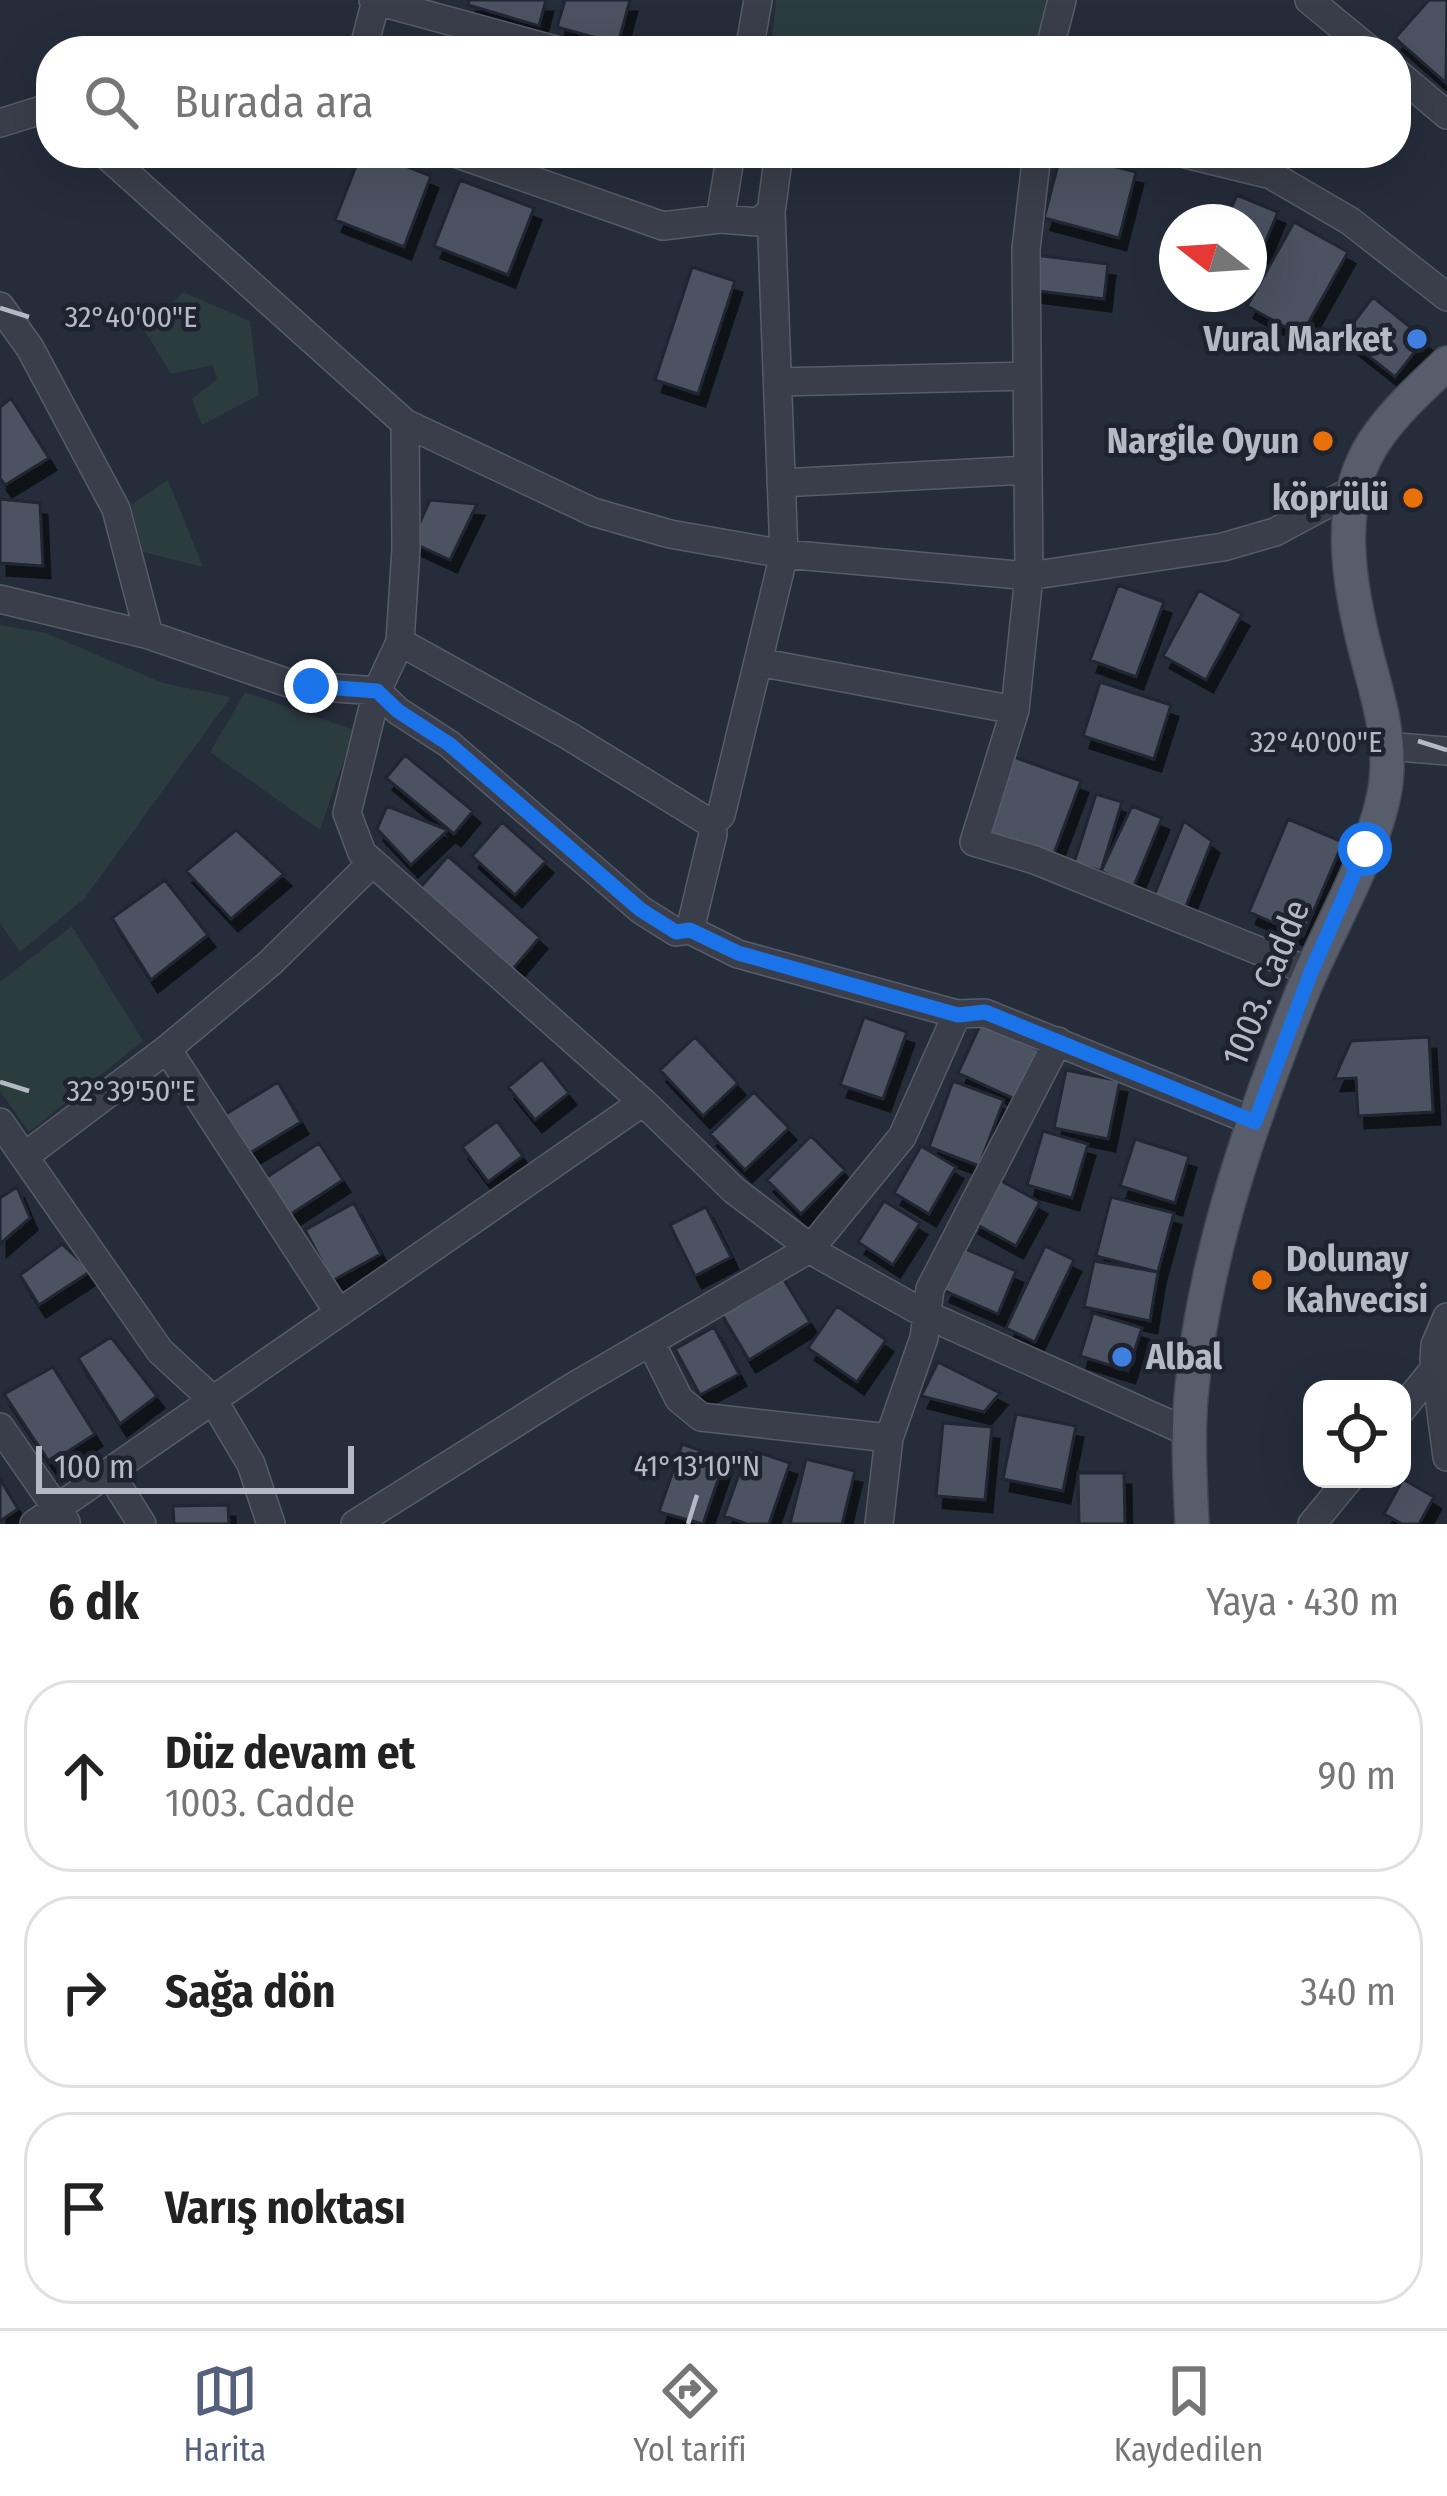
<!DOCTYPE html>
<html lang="tr">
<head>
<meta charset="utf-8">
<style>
  :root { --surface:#fff; --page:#f2f2f2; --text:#222; --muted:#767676; --line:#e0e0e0; --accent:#54607d }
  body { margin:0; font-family:"Fira Sans Condensed",sans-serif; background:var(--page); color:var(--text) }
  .controls { position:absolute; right:36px; bottom:36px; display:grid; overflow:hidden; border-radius:24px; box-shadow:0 12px 48px #0002 }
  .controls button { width:108px; height:108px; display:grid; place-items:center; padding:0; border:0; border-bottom:3px solid var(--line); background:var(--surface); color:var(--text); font:60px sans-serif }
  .compass { position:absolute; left:1159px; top:204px; width:108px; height:108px; border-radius:50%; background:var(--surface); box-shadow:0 12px 48px #0002; rotate:287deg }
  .scale { position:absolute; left:36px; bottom:30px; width:318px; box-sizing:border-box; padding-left:12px; border:6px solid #b4b9c6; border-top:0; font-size:33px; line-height:42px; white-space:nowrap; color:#b4b9c6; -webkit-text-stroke:9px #1e232f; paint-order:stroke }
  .stop { position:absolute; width:36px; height:36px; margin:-27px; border:9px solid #1a73e8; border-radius:50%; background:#fff }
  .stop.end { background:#1a73e8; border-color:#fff; box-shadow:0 3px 12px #0008 }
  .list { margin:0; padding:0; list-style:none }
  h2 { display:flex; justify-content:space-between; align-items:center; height:156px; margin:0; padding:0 48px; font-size:51px }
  h2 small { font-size:39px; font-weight:400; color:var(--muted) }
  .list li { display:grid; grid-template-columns:78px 1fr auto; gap:36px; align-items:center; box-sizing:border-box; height:192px; margin:0 24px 24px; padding:0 24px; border:3px solid var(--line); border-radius:48px }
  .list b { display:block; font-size:45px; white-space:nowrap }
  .list p { margin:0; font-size:39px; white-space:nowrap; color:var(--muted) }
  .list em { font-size:39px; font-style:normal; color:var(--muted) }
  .icon { flex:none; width:66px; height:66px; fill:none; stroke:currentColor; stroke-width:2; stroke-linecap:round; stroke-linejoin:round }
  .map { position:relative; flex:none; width:1447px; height:1524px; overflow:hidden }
  .search { position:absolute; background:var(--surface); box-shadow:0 12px 48px #0002; left:36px; right:36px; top:36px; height:132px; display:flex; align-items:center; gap:30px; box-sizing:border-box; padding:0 42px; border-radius:48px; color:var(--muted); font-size:45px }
  .sheet { height:804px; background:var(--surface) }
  nav { display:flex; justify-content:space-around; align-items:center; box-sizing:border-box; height:168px; border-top:3px solid var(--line); background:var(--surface); font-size:33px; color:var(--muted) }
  nav a { display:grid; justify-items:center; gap:6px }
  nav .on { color:var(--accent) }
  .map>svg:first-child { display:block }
  .green { fill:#2b3c3f }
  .building { fill:#4c5262; stroke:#202531; stroke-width:3; filter:url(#shadow) }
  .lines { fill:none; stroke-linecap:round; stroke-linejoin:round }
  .minor-casing { stroke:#575c68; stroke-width:30 }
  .major-casing { stroke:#424753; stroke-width:36 }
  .minor { stroke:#393e4a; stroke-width:27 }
  .major { stroke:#575d6a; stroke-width:33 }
  .route { stroke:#1a73e8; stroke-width:15 }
  .ticks { fill:none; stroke:#b4b9c6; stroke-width:4.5 }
  .shop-dot { fill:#3f7fe0; stroke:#1e232f; stroke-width:4.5 }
  .food-dot { fill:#e8710a; stroke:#1e232f; stroke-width:4.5 }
  .labels { text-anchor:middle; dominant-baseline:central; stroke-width:9; stroke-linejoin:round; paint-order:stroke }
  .poi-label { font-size:36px; font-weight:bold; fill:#b4b9c6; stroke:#1e232f; text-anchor:end }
  .street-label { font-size:36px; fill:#b4b9c6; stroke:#1e232f }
  .ticks-label { font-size:30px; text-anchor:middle; fill:#b4b9c6; stroke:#1e232f; stroke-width:9; stroke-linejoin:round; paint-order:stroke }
</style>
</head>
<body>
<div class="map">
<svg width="1447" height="1524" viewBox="0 0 1447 1524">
  <defs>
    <filter id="shadow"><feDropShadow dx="7" dy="12" stdDeviation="0" flood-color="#0009"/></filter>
  </defs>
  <rect width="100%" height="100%" fill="#252c3a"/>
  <!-- green -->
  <path class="green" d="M776 0H1050L1035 51H793L771 47Z
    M183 292 250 321 259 395 202 425 192 399 217 379 212 365 171 374 145 331Z
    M168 480 203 567 143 552 131 505Z
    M0 625 46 633 163 683 231 697 84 899 20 952 0 923Z
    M245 692 354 730 320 830 210 752Z
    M72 926 143 1041 29 1132 0 1091V982Z"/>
  <!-- building -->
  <path class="building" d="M469 0H546L539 26 468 5Z
    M565 0H630L618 44 557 27Z
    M1429 0H1447L1446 83 1395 38Z
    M361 153H373L431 176 404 247 335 220Z
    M1061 153 1136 172 1119 238 1044 218Z
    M460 180 534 208 508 275 434 246Z
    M1237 195 1278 212 1249 282V222H1225Z
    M1294 222 1348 252 1301 336 1247 306Z
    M1035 255 1108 264 1104 299 1030 290Z
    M692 267 735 281 698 394 655 380Z
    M1373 297 1425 339 1395 377 1343 336Z
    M11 398 49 458 5 485 0 478V407Z
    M0 499 40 503 43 566 0 563Z
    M430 500 477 504 450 560 411 542Z
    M1118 585 1164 602 1136 677 1090 660Z
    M1199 590 1242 614 1206 680 1163 656Z
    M1100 682 1171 705 1154 759 1083 736Z
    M405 755 473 811 454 834 386 778Z
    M1014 757 1081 781 1053 856 987 832Z
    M1096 794 1122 802 1101 871 1074 863Z
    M387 806 448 830 411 865 377 829Z
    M1132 806 1162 818 1133 888 1101 871Z
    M1288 819 1343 842 1303 936 1249 912Z
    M1184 821 1212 841 1184 911 1153 898Z
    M502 822 546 861 515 895 472 856Z
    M236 830 284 874 231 919 186 871Z
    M448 856 540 937 512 970 419 889Z
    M165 880 208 935 151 980 112 918Z
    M864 1017 907 1032 883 1099 840 1085Z
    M981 1023 1039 1050 1017 1100 958 1073Z
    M695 1037 738 1083 703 1116 660 1070Z
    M1429 1037 1433 1112 1358 1116 1356 1078 1334 1079 1351 1041Z
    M542 1059 569 1093 535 1120 508 1087Z
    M1066 1070 1120 1081 1108 1139 1054 1128Z
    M953 1081 1004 1100 979 1166 929 1147Z
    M278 1082 301 1122 245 1156 221 1117Z
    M754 1092 789 1128 745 1170 710 1134Z
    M497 1121 523 1156 488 1182 462 1147Z
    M1043 1131 1088 1144 1072 1198 1027 1185Z
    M811 1136 845 1170 801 1214 767 1180Z
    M1135 1139 1189 1156 1175 1203 1120 1186Z
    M319 1143 343 1180 288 1216 264 1179Z
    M921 1146 956 1167 929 1214 894 1193Z
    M996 1178 1040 1202 1016 1246 972 1222Z
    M17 1187 30 1218 0 1244V1198Z
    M1111 1197 1174 1213 1158 1272 1096 1256Z
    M884 1201 920 1223 893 1265 858 1242Z
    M354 1203 381 1254 332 1281 305 1230Z
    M706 1207 731 1257 695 1276 670 1225Z
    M62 1244 91 1271 39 1305 20 1275Z
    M1045 1246 1074 1260 1035 1342 1006 1328Z
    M961 1247 1016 1271 998 1314 943 1290Z
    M1094 1261 1158 1272 1150 1321 1084 1307Z
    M778 1270 810 1322 749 1360 718 1308Z
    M837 1306 886 1340 857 1382 808 1348Z
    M1093 1313 1142 1328 1128 1371 1080 1356Z
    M714 1327 739 1374 700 1395 675 1349Z
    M111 1337 157 1396 120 1424 78 1358Z
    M938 1362 1000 1393 984 1412 921 1396Z
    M53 1367 95 1434 50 1463 4 1394Z
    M1016 1414 1076 1426 1063 1491 1003 1479Z
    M943 1423 992 1427 985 1500 936 1496Z
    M682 1444 725 1459 703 1524 659 1512Z
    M748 1449 790 1463 769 1524H747L724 1516Z
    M806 1459 855 1471 842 1524H790Z
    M1078 1473H1124L1125 1524H1079Z
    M0 1479 18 1509 0 1521Z
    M1403 1479 1434 1497 1419 1524H1402L1384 1514Z
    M228 1505 229 1524H174L173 1506Z"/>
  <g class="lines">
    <defs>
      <path id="minor" d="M373 0 559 51
        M1309 0 1371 51
        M363 51 376 0
        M749 51 758 0
        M1049 51 1062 0
        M1396 72 1447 115
        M0 123 51 107
        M104 153 405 423 593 512 670 534 784 554 1029 576 1223 547 1275 532 1357 488
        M455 153 663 226 720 219 758 222 771 212 779 153
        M1037 153 1026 249 1029 576 1015 710 974 842 1035 860 1311 972
        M1181 153 1271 175 1350 221 1447 297
        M720 219 731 153
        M0 306 30 348 116 509 149 635
        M778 382 1027 376
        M405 423 406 549 400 642 377 691 347 813 362 853 643 1102 735 1191 821 1256 927 1315 1190 1433
        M781 483 1028 470
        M0 599 149 635 294 685 377 691 398 711 449 744 641 910 676 932 690 930 738 954 957 1014 985 1013 1255 1122
        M400 642 569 736 712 824
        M758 662 1015 710
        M1386 746 1447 751
        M690 930 713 834 712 824 721 815 784 554 771 212
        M167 1049 339 1313
        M0 1122 160 1351 213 1400 251 1464 271 1524
        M25 1156 167 1049 270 963 372 863
        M1447 1317 1435 1345 1434 1359 1447 1457
        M651 1343 679 1399 701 1417 889 1438
        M1402 1409 1435 1368
        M0 1427 66 1522
        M109 1472 142 1524
        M34 1524 643 1102
        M355 1524 571 1388 811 1248 902 1137 957 1014
        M879 1524 889 1438 924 1338 930 1289 1058 1041
        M1312 1524 1349 1479"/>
      <path id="major" d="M1192 1524C1190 1479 1187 1432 1192 1387 1205 1253 1252 1118 1302 993 1327 931 1378 847 1386 782 1391 739 1378 697 1367 656 1349 587 1332 499 1378 436 1398 408 1423 386 1447 363"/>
    </defs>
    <!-- minor casing -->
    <use href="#minor" class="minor-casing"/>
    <!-- major casing -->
    <use href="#major" class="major-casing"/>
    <!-- minor -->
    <use href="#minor" class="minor"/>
    <!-- major -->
    <use href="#major" class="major"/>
  </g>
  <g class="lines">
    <!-- route -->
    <path class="route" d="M311 686 377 691 398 711 449 744 641 910 676 932 690 930 738 953 958 1015 985 1012 1255 1122 1311 972 1365 849"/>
  </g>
  <!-- ticks -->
  <path class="ticks" d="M0 308 29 317M1418 741 1447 750M0 1082 29 1091M688 1524 697 1495"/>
  <!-- markers -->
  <g class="shop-dot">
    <circle cx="1417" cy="339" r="12"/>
    <circle cx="1122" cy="1357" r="12"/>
  </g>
  <g class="food-dot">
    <circle cx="1323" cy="441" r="12"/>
    <circle cx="1413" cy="498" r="12"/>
    <circle cx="1262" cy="1280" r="12"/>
  </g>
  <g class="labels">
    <!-- poi labels -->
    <g class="poi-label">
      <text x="1393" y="339">Vural Market</text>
      <text x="1299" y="441">Nargile Oyun</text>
      <text x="1389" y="498">köprülü</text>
      <text x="1286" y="1259" text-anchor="start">Dolunay<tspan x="1286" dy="41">Kahvecisi</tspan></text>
      <text x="1146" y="1357" text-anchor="start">Albal</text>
    </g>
    <!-- street labels -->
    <g class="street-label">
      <text transform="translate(1266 983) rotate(-68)">1003. Cadde</text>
    </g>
  </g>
  <g class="ticks-label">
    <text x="131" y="327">32°40'00"E</text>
    <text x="1316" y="752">32°40'00"E</text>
    <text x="131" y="1101">32°39'50"E</text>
    <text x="697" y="1476">41°13'10"N</text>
  </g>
</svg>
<div class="controls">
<button><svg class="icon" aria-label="locate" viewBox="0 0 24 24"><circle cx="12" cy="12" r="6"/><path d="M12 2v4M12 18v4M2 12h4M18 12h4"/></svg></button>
</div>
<svg class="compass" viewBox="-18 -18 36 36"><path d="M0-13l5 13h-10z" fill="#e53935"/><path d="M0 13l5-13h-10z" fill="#767676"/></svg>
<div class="scale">100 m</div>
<div class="stop" style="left:1365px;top:849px"></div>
<div class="stop end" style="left:311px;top:686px"></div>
<div class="search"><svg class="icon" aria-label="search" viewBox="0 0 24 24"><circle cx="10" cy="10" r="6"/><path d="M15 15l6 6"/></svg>Burada ara</div>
</div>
<section class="sheet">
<h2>6 dk<small>Yaya · 430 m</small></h2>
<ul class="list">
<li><svg class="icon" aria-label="ahead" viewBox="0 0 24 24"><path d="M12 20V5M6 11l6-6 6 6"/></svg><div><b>Düz devam et</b><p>1003. Cadde</p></div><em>90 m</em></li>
<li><svg class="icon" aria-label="right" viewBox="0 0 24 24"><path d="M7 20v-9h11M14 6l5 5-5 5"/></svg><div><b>Sağa dön</b></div><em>340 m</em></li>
<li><svg class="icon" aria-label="arrive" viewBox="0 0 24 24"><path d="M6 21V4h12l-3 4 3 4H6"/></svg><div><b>Varış noktası</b></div></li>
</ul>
</section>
<nav>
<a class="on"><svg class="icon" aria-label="map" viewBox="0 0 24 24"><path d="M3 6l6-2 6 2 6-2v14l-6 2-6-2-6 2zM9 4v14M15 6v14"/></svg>Harita</a>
<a><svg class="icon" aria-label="directions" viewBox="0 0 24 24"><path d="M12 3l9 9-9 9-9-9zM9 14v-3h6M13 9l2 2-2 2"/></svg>Yol tarifi</a>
<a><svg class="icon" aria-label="saved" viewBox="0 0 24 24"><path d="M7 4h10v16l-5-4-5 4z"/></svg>Kaydedilen</a>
</nav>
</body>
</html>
